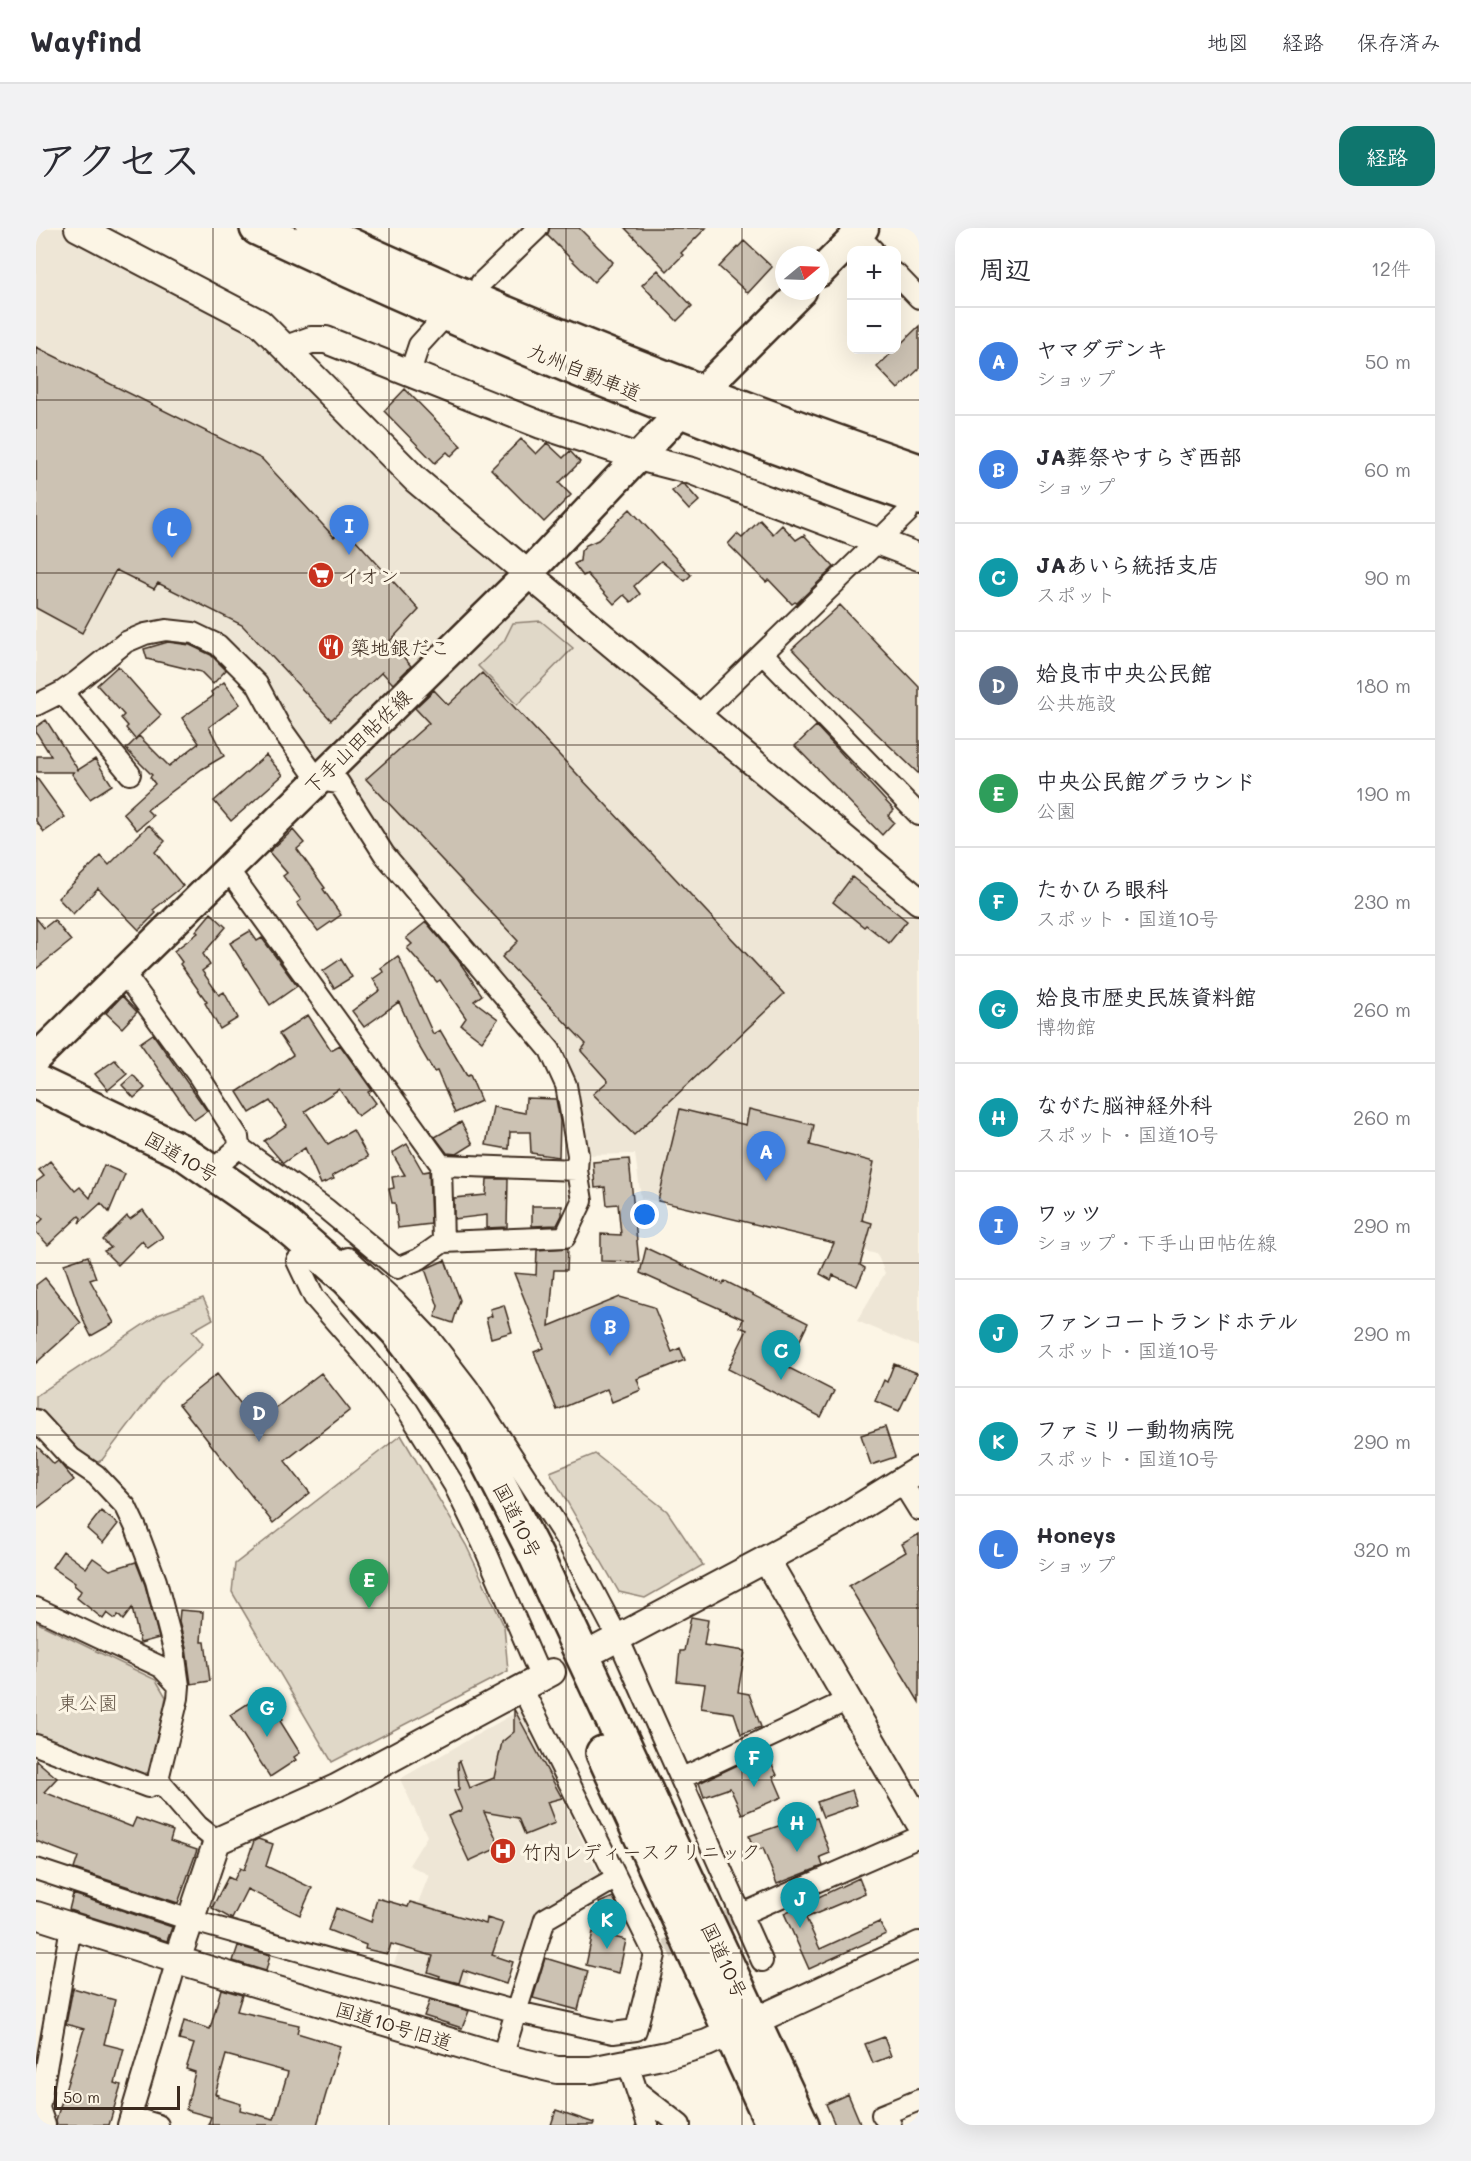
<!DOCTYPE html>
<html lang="ja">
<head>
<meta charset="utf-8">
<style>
  :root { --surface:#fff; --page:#f2f2f3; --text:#2b2b33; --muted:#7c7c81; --line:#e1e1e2; --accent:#0f766e }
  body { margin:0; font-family:Mali,"Klee One",sans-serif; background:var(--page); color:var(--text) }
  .controls { position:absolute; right:18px; top:18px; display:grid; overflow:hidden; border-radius:12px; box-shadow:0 6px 24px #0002 }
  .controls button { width:54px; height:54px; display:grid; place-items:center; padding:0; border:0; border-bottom:2px solid var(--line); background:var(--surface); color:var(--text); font:30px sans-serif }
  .compass { position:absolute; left:739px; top:18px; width:54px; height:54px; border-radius:50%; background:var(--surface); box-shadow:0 6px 24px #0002; rotate:71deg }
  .scale { position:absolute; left:18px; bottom:15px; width:126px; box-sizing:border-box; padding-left:6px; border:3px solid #3b2a1e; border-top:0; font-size:16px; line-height:21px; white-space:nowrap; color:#3b2a1e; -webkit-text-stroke:4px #fcf5e5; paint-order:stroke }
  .you { position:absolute; left:609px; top:987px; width:21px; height:21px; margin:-15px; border:4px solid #fff; border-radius:50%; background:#1a73e8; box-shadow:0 0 0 9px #1a73e833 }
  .badge { display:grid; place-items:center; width:39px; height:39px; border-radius:50%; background:var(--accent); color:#fff; font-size:20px; font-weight:700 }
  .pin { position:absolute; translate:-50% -50px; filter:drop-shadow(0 2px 3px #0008) }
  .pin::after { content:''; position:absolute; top:32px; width:21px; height:18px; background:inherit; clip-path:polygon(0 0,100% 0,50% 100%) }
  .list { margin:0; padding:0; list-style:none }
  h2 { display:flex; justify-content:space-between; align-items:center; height:78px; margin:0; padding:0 24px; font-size:26px }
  h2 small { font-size:20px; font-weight:400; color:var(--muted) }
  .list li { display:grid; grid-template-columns:39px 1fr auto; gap:18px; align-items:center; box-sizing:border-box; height:108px; padding:0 24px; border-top:2px solid var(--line) }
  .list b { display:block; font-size:22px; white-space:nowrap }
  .list p { margin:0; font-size:20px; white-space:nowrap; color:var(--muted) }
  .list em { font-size:20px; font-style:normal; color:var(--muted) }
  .map { position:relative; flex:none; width:883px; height:1897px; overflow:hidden; border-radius:18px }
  header { display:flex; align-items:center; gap:36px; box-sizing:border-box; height:84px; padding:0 30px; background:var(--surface); border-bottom:2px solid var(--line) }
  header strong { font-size:28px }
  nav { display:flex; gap:33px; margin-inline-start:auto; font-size:21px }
  .intro { display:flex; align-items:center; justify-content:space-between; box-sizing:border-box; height:144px; padding:0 36px }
  h1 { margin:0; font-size:42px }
  .button { padding:15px 27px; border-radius:18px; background:var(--accent); color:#fff; font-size:21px; font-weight:700 }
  main { display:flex; gap:36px; padding:0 36px }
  aside { flex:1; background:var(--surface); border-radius:18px; box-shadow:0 6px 24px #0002 }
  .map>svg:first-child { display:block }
  .built { fill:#eee6d6 }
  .green { fill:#e0d8c8; stroke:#8e8173; stroke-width:1.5 }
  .building { fill:#ccc2b3; stroke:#3b2a1e; stroke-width:1.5; fill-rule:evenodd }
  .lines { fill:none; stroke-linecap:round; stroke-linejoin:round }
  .minor-tunnel { stroke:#d5ccbd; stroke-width:20; stroke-dasharray:20 10; stroke-linecap:butt }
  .minor-casing { stroke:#3b2a1e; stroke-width:24 }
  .tertiary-casing { stroke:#3b2a1e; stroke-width:30 }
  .secondary-casing { stroke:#3b2a1e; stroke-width:33 }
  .trunk-casing { stroke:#3b2a1e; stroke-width:38 }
  .motorway-casing { stroke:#3b2a1e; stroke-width:38 }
  .minor { stroke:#fcf5e5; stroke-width:20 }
  .tertiary { stroke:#fcf5e5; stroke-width:26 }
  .secondary { stroke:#fcf5e5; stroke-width:28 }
  .trunk { stroke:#fcf5e5; stroke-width:33 }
  .motorway { stroke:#fcf5e5; stroke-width:33 }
  .grid { fill:none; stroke:#3b2a1e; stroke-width:1.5; stroke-opacity:0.55 }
  .labels { text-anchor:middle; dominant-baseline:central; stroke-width:6; stroke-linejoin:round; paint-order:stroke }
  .street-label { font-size:20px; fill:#3b2a1e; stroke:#fcf5e5 }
  .poi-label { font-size:20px; fill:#3b2a1e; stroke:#fcf5e5; text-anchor:start }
  .park-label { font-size:20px; fill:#645648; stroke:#fcf5e5 }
</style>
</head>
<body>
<header>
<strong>Wayfind</strong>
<nav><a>地図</a><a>経路</a><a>保存済み</a></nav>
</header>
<div class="intro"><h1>アクセス</h1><a class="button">経路</a></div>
<main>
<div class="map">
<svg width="883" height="1897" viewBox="0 0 883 1897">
  <rect width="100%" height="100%" fill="#fcf5e5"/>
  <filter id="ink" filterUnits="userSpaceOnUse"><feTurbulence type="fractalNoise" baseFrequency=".0167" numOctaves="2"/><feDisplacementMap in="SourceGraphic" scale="12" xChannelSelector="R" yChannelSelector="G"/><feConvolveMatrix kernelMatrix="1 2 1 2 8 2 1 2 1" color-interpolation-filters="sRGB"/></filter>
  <g filter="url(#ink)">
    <!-- built -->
    <path class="built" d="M0 0H42L224 95 380 252 883 673V1119L821 1093 849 1045 841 1026 605 970 599 926 542 927 530 857 303 555 282 552 182 417 130 402 0 477Z
      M484 1482 565 1651 506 1685 491 1735 441 1723 428 1761 355 1743 393 1647 373 1637 391 1608 364 1551Z"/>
    <!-- green -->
    <path class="green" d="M505 393 537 420 481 477 442 438 468 413 477 395Z
      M167 1070 177 1091 156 1103 167 1116 127 1152 66 1232 56 1237 0 1183V1168L122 1087Z
      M365 1207 430 1317 468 1398 472 1443 296 1534 196 1364 199 1336Z
      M559 1226 631 1283 667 1337 609 1370 583 1364 514 1244Z
      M0 1394 120 1452 130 1469 114 1544 105 1546 0 1506Z"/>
    <!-- building -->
    <path class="building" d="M514 0H543L577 34 558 54 511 7Z
      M589 0H670L645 25 647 27 631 43Z
      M708 13 736 39 712 65 683 39Z
      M622 42 656 78 641 93 606 57Z
      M883 98V141L862 161 841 139Z
      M0 119 226 231 298 309 309 300 383 382 354 413 375 438 357 456 346 444 295 492 206 397 122 355 118 361 80 342 46 405 0 380Z
      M369 161 425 218 415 228 411 224 399 235 348 183Z
      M485 211 500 226 511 215 527 230 534 223 544 234 523 255 535 267 508 294 455 241Z
      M645 256 649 257 663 273 653 282 636 263Z
      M594 281 655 347 649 353 625 333 598 358 604 366 595 374 588 367 578 376 551 346 547 348 538 336 544 333 545 323 550 317 562 312Z
      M724 292 737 306 746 297 760 312 768 307 798 339 761 375 759 374 756 376 733 352 730 354 692 316 701 306 706 310Z
      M804 377 883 459V546L794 461 756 421Z
      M132 414 154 417 175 427 190 442 177 456 165 444 111 431 108 421Z
      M82 438 125 487 99 511 90 500 92 498 85 490 88 487 61 457Z
      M446 445 748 766 598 907 557 866 572 853 545 823 550 816 466 729 482 713 330 551 393 495 379 480 398 462 412 477Z
      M188 454 204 476 173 499 188 528 166 541 111 582 117 588 101 602 87 585 119 556 114 549 116 547 90 521 103 508 133 538 163 515 146 490 177 468 175 464Z
      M10 492 42 542 59 531 76 557 54 571 36 546 38 544H1V528H15L0 504V499Z
      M780 498 858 582 852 588 858 594 846 607 759 518Z
      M230 527 247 547 195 593 178 573Z
      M0 549 29 589 8 604 0 593Z
      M113 597 129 613 119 624 147 658 117 682 120 685 103 702 62 660 37 686 22 670 65 628 73 637Z
      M257 602 268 615 261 621 289 660 287 661 305 687 282 703 261 675 265 672 247 648 251 645 233 624Z
      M816 649 871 693 853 715 830 697 828 699 797 674Z
      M175 685 190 699 167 726 174 737 166 743 183 767 188 764 202 790 184 801 169 775 171 774 144 736 146 734 138 723 162 705 160 703Z
      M0 690 8 700 18 692 35 713 0 741Z
      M390 694 422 732 446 767 438 773 462 791 446 813 425 797 430 790 404 752 401 754 371 720 376 716 370 710Z
      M214 703 221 713 226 710 261 758 234 777 194 715Z
      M362 728 397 806 404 802 431 848 434 847 445 873 419 885 401 843 398 844 381 815 363 774 328 799 316 783 344 762 337 751 347 744 345 740Z
      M305 731 316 749 298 760 287 743Z
      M86 768 101 784 86 800 70 785Z
      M272 787 295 822 304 817 336 862 332 864 340 875 322 888 303 861 269 883 292 916 317 902 332 929 296 948 298 951 285 956 269 920 247 935 228 913 251 897 234 873 214 885 201 864 257 827 243 806Z
      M117 806 171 883 158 892 104 815Z
      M79 832 91 846 72 862 59 846Z
      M97 847 109 860 98 870 86 857Z
      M490 870 520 871 524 893 523 929 495 925 494 904H474L473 921 450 917 457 879 489 885Z
      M644 881 710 897 713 881 778 897 774 917 838 934 826 992 836 995 824 1037 829 1040 821 1058 797 1047 795 1052 784 1046 798 1015 622 973Z
      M425 894 437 916 421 926 411 925 399 909Z
      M371 916 387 944 393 943 395 996 362 1000 359 975H356L353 961 358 960 356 949 369 947 356 925Z
      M593 931 603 1034 565 1033V1006L585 1007 582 976 571 977 569 959 559 960 557 934Z
      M14 933 39 963 44 959 54 970 68 937 89 946 73 984 65 975 43 995 45 990 43 988 12 1017 0 1004V998L7 991 0 983V954L8 948 3 942Z
      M451 951H472L471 999 451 1000V987L418 991V970L450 967Z
      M496 978H526V987L521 997 496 998Z
      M107 982 127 1009 112 1020 106 1013 82 1037 68 1023 75 1020 67 1012 91 988 94 991Z
      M532 1020 531 1042H518L513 1098 584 1069 618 1079 636 1124 644 1120 649 1132 601 1151 605 1162 576 1174 571 1161 521 1182 498 1124 508 1120 478 1045 500 1047 501 1022Z
      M610 1020 687 1056 689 1053 772 1095 751 1139 798 1163 785 1189 692 1141 711 1102 704 1099 707 1091 604 1045Z
      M52 1028 60 1050 54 1052 78 1095 55 1108 49 1096 28 1036Z
      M409 1032 424 1072 417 1095 399 1089 402 1078 389 1041Z
      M9 1050 45 1095 0 1135V1057Z
      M468 1077 476 1104 455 1110 450 1090 456 1088 454 1081Z
      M858 1136 881 1145 863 1183 839 1173 848 1152 851 1154Z
      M285 1145 314 1182 249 1233 274 1265 237 1295 143 1176 181 1146 220 1195Z
      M849 1199 859 1229 835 1237 825 1207Z
      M0 1217 18 1236 22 1233 38 1252 0 1281Z
      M65 1283 82 1296 67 1315 51 1301Z
      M883 1306V1474L813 1358 870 1324 866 1316Z
      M27 1323 50 1340 57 1330 74 1342 100 1334 109 1357 123 1410 104 1415 96 1380 87 1392 82 1387 79 1391 71 1385 67 1391 41 1370 45 1363 38 1357 39 1355 16 1339Z
      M144 1382 167 1384 165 1414H169L174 1453 155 1456 150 1420 143 1394Z
      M655 1389 672 1392 668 1417 709 1423 702 1464 713 1466 725 1499 705 1506 698 1485 665 1480 669 1456 641 1453 644 1423H648Z
      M230 1464 247 1491 244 1493 264 1525 258 1529 260 1532 234 1549 194 1487Z
      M478 1481 526 1570 511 1574 519 1595 489 1607 482 1590 448 1584 464 1619 433 1633 412 1588 426 1582 418 1563 423 1561 422 1534 424 1533 434 1560 458 1550 466 1514 478 1504Z
      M723 1527 728 1538 735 1534 741 1547 737 1548 746 1569 706 1586 694 1560 668 1569 663 1555Z
      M0 1532 21 1550 8 1564 96 1599 100 1590 137 1603 134 1613 161 1622 142 1675 38 1641 42 1629 0 1613Z
      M816 1562 821 1577 787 1589 781 1574Z
      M781 1590 794 1625 784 1629 787 1638 741 1656 727 1620 718 1623 713 1608 760 1592 762 1595Z
      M222 1611 237 1616 230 1638 276 1660 264 1687 211 1661 196 1691 176 1680 192 1649 198 1652 204 1640 208 1642 218 1613Z
      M823 1650 829 1665 770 1690 784 1721 843 1694 850 1706 773 1741 748 1685Z
      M37 1666 136 1699 131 1713 33 1682Z
      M577 1669 588 1692 573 1698 563 1675Z
      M341 1670 372 1679 374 1674 450 1696 451 1690 467 1695 456 1727 477 1734 470 1756 427 1742 423 1755 403 1750 404 1748 392 1744 397 1728 355 1716 352 1726 329 1721 330 1717 292 1702 300 1680 335 1694Z
      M557 1704 590 1712 583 1745 550 1737Z
      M202 1718 234 1727 230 1743 197 1733Z
      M509 1730 552 1743 542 1782 497 1770Z
      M37 1760 79 1772 68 1816 88 1821 79 1855 85 1857 73 1897H21L20 1892 48 1801 30 1796Z
      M185 1761 206 1767 201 1783 263 1797 261 1805 304 1818 281 1897H172L175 1889 150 1882 159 1844 150 1841 158 1816 143 1812 148 1793 174 1801ZM190 1827 252 1844 238 1891 204 1882 205 1876 182 1869V1867L179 1866Z
      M394 1772 433 1783 426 1800 388 1788Z
      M848 1809 855 1828 837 1835 829 1816Z
      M812 1866 825 1897H799L790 1876Z
      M520 1882 558 1895 557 1897H515Z"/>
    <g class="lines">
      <!-- minor-tunnel -->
      <path class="minor-tunnel" d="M631 1721 706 1686"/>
      <defs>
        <path id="minor" d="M815 0 837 22
          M860 46 883 70
          M445 55 502 0
          M374 144 383 117 402 96
          M727 426 883 587
          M26 464 94 546
          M0 477 26 464 40 454 90 414 109 406 130 402 157 405 182 417 221 456 244 499 282 552 303 555 348 626 514 822 530 857 542 927 541 942 546 973 529 1009 407 1014 405 937
          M662 488 871 285
          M191 640 405 937 541 942
          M87 744 162 847 202 909 203 919 176 943
          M203 919 290 981 361 1040 383 1031 407 1014
          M312 1030 359 1073 392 1108 432 1160 530 1311 582 1410 726 1733
          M261 1033 278 1069 330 1129 372 1183 418 1257 446 1314 505 1450
          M0 1192 35 1230 60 1247 90 1279 100 1300 120 1353 138 1422 143 1458
          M865 1253 883 1282
          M0 1380 125 1439 143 1458 142 1470 123 1547 124 1554 162 1598 181 1613
          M0 1517 112 1559 124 1554
          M646 1550 812 1472
          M0 1641 154 1692 481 1784 577 1805 600 1802 619 1727 486 1460
          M706 1686 883 1609
          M466 1829 509 1691 580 1650
          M592 1836 612 1897
          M602 1864 644 1897
          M95 1889 122 1897
          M9 1897 3 1880 35 1699
          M92 1897 141 1732
          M855 1897 846 1887 883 1872"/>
        <path id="tertiary" d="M42 0 224 95 250 121 275 112H290L505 197 602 229 656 243 883 329
          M250 121 380 252 883 673
          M730 1331 883 1594
          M563 1420 796 1296 883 1242
          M0 1687 141 1732 466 1829 521 1842H555L631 1827 671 1815 883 1717
          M141 1732 181 1613 300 1560 516 1444"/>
        <path id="secondary" d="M784 44 828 0
          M677 152 766 63
          M0 830 492 346 637 192"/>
        <path id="trunk" d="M0 854 145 923 243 991 312 1051 362 1104 407 1163 439 1209 501 1330 766 1897
          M567 1525 737 1897"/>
        <path id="motorway" d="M221 0C436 101 658 193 883 270
          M277 0C473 92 679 172 883 243"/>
      </defs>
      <!-- minor casing -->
      <use href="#minor" class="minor-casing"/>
      <!-- tertiary casing -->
      <use href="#tertiary" class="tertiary-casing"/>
      <!-- secondary casing -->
      <use href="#secondary" class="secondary-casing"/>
      <!-- trunk casing -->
      <use href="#trunk" class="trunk-casing"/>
      <!-- motorway casing -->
      <use href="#motorway" class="motorway-casing"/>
      <!-- minor -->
      <use href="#minor" class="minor"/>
      <!-- tertiary -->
      <use href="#tertiary" class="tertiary"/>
      <!-- secondary -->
      <use href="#secondary" class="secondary"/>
      <!-- trunk -->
      <use href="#trunk" class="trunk"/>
      <!-- motorway -->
      <use href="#motorway" class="motorway"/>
    </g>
  </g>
  <!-- grid -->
  <path class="grid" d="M177 0V1897M353 0V1897M530 0V1897M706 0V1897M0 172H883M0 345H883M0 517H883M0 690H883M0 862H883M0 1035H883M0 1207H883M0 1380H883M0 1552H883M0 1725H883"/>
  <!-- icons -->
  <defs>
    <symbol id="supermarket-disc" viewBox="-11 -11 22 22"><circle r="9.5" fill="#c8321e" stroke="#fcf5e5"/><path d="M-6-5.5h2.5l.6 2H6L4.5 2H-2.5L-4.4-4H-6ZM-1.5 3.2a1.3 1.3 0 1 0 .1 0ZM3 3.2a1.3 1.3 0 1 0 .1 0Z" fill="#fff"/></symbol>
    <symbol id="restaurant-disc" viewBox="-11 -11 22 22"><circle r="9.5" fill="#c8321e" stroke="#fcf5e5"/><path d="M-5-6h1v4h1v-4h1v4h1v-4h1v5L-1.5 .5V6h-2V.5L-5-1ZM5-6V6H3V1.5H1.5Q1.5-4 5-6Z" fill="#fff"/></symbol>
    <symbol id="hospital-disc" viewBox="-11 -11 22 22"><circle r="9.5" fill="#c8321e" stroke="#fcf5e5"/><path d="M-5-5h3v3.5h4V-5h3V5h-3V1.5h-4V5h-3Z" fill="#fff"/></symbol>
  </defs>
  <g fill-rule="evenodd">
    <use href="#supermarket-disc" x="270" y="332" width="30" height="30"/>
    <use href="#restaurant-disc" x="280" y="404" width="30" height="30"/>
    <use href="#hospital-disc" x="452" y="1608" width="30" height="30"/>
  </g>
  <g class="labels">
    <!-- street labels -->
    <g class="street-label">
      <text transform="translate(549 143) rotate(22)">九州自動車道</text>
      <text transform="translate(321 513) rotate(-44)">下手山田帖佐線</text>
      <text transform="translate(146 928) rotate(30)">国道10号</text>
      <text transform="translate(482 1292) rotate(63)">国道10号</text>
      <text transform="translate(689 1732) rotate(65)">国道10号</text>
      <text transform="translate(358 1797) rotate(17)">国道10号旧道</text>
    </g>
    <!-- poi labels -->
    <g class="poi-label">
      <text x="304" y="347">イオン</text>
      <text x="314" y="419">築地銀だこ</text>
      <text x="486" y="1623">竹内レディースクリニック</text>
    </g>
    <!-- park labels -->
    <g class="park-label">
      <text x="52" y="1474">東公園</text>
    </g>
  </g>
</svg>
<div class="controls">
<button>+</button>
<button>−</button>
</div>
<svg class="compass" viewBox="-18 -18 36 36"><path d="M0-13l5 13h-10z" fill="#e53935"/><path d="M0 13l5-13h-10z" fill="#7c7c81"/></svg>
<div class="scale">50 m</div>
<div class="you"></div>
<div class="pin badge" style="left:730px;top:953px;background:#3f7fe0">A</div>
<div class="pin badge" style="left:574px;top:1128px;background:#3f7fe0">B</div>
<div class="pin badge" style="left:745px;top:1152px;background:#0f9aa8">C</div>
<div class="pin badge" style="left:223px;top:1214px;background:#5c6f8a">D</div>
<div class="pin badge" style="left:333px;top:1381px;background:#2e9e5b">E</div>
<div class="pin badge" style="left:718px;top:1559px;background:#0f9aa8">F</div>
<div class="pin badge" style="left:231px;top:1509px;background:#0f9aa8">G</div>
<div class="pin badge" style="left:761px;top:1624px;background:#0f9aa8">H</div>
<div class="pin badge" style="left:313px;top:327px;background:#3f7fe0">I</div>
<div class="pin badge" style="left:764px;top:1700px;background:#0f9aa8">J</div>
<div class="pin badge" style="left:571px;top:1721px;background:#0f9aa8">K</div>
<div class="pin badge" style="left:136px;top:330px;background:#3f7fe0">L</div>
</div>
<aside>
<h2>周辺<small>12件</small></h2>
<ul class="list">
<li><span class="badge" style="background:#3f7fe0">A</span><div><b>ヤマダデンキ</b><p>ショップ</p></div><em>50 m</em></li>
<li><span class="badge" style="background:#3f7fe0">B</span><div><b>JA葬祭やすらぎ西部</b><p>ショップ</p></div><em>60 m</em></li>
<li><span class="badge" style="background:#0f9aa8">C</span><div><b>JAあいら統括支店</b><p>スポット</p></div><em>90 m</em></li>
<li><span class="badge" style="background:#5c6f8a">D</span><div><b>姶良市中央公民館</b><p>公共施設</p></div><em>180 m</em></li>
<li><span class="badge" style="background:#2e9e5b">E</span><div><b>中央公民館グラウンド</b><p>公園</p></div><em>190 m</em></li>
<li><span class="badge" style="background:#0f9aa8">F</span><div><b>たかひろ眼科</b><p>スポット · 国道10号</p></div><em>230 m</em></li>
<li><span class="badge" style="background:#0f9aa8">G</span><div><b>姶良市歴史民族資料館</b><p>博物館</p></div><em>260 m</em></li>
<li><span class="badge" style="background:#0f9aa8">H</span><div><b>ながた脳神経外科</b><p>スポット · 国道10号</p></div><em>260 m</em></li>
<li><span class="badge" style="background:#3f7fe0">I</span><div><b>ワッツ</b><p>ショップ · 下手山田帖佐線</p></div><em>290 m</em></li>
<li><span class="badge" style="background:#0f9aa8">J</span><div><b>ファンコートランドホテル</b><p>スポット · 国道10号</p></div><em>290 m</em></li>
<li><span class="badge" style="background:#0f9aa8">K</span><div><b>ファミリー動物病院</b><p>スポット · 国道10号</p></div><em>290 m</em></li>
<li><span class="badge" style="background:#3f7fe0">L</span><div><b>Honeys</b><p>ショップ</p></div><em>320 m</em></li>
</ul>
</aside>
</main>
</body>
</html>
